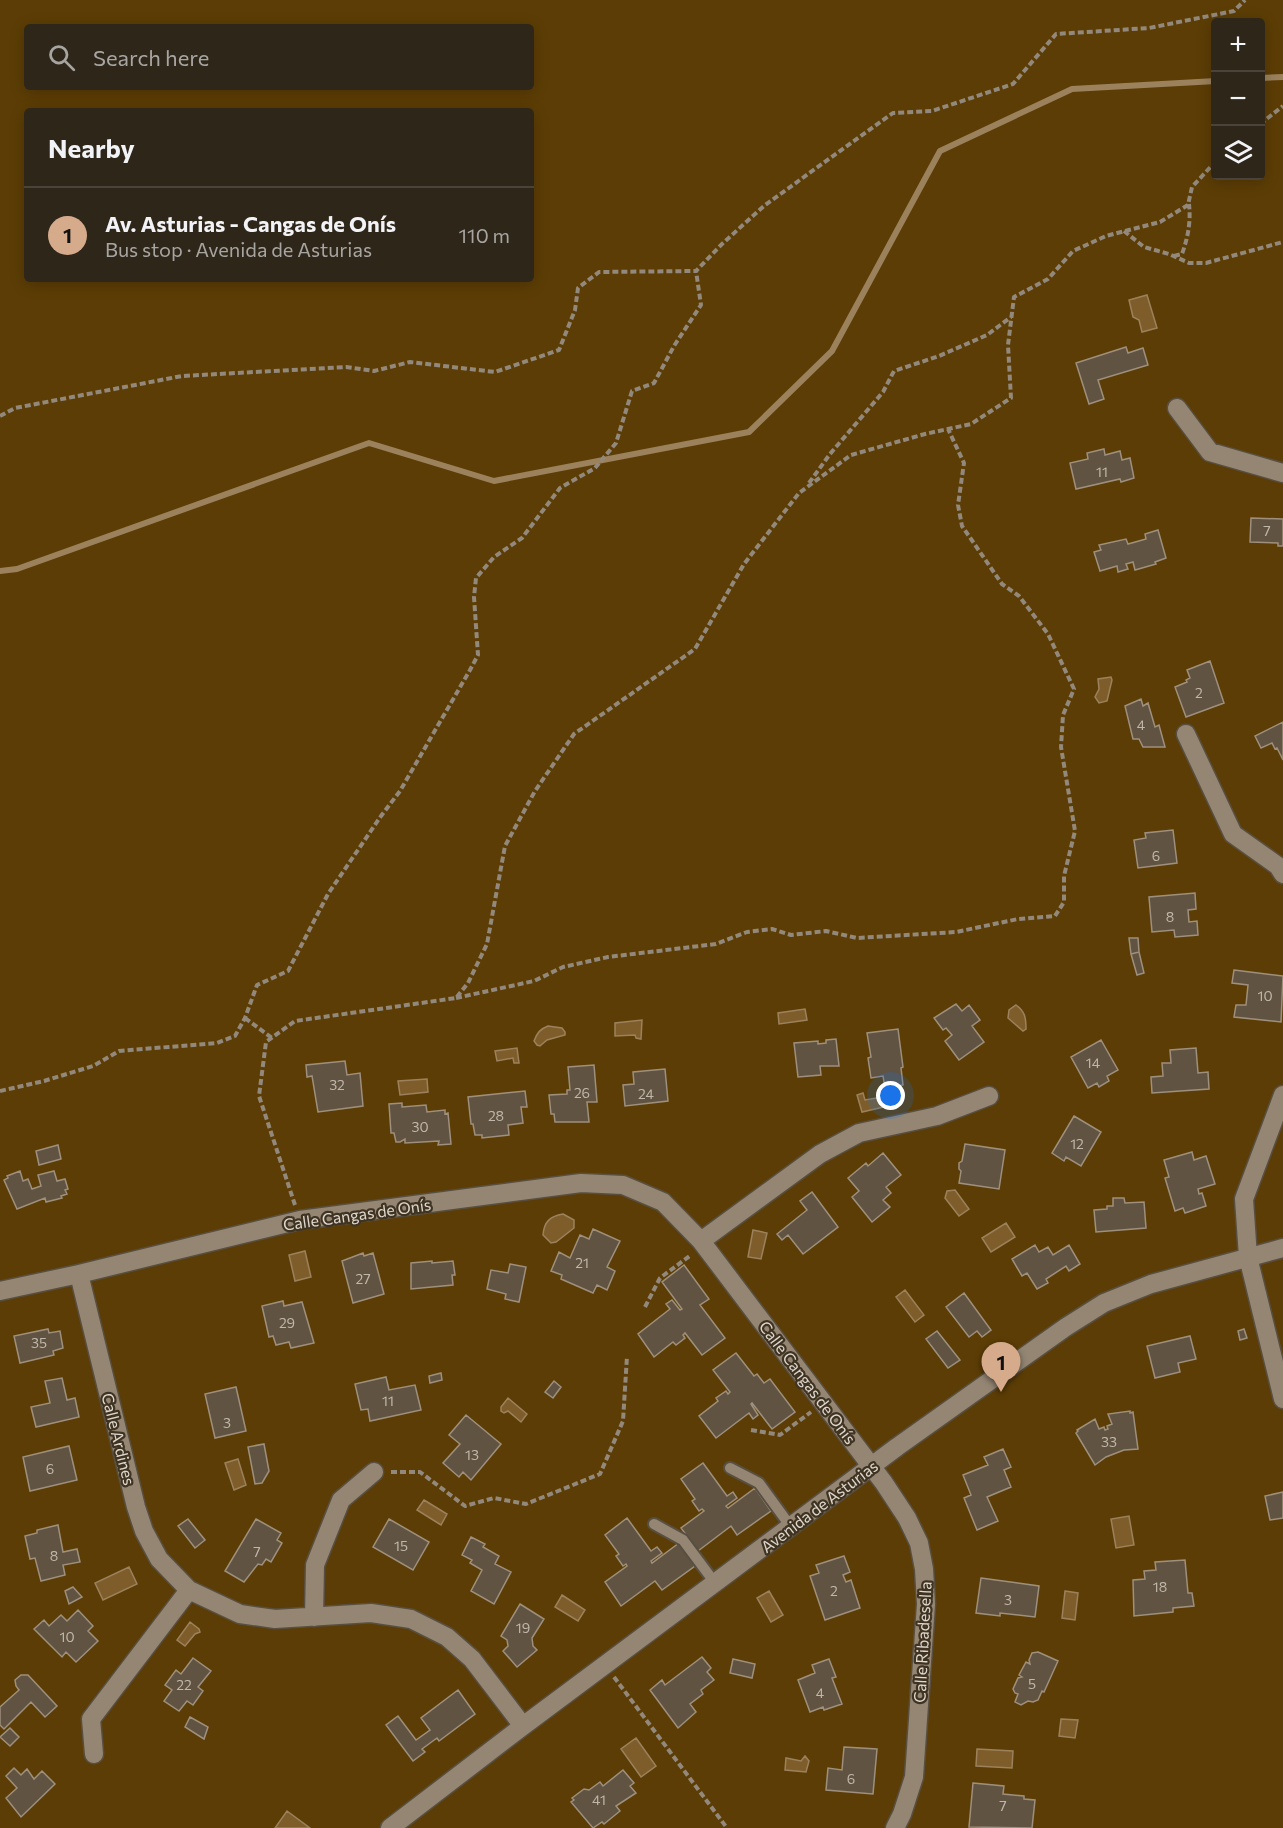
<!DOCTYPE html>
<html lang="en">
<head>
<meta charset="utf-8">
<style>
  :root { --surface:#2f261a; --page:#372e23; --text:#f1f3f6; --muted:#a7a5a2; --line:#4a4339; --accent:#d6ab8b }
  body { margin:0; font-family:Commissioner,sans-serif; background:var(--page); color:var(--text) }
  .controls { position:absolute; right:18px; top:18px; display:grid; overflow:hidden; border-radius:6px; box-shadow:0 3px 15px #0003 }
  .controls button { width:54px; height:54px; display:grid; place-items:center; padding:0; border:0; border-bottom:2px solid var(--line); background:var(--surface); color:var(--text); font:30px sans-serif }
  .you { position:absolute; left:891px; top:1096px; width:21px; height:21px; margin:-15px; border:4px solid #fff; border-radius:50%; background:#1a73e8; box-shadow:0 0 0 9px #1a73e833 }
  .badge { display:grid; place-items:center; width:39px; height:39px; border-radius:50%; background:var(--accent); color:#111; font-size:20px; font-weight:700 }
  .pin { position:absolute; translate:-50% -50px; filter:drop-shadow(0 2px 3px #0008) }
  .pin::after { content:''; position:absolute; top:32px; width:21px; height:18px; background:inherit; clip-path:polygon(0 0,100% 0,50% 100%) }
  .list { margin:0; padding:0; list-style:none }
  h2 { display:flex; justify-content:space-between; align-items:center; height:78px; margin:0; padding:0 24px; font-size:26px }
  h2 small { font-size:20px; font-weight:400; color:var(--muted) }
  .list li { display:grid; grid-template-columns:39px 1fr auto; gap:18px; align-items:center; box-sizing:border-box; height:96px; padding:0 24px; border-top:2px solid var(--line) }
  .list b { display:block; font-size:22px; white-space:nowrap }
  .list p { margin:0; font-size:20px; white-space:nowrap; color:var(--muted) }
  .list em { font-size:20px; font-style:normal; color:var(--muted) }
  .icon { flex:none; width:33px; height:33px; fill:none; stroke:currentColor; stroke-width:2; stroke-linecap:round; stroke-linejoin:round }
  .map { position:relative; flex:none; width:1283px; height:1828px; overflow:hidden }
  .search { position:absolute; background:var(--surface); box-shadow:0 3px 15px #0003; left:24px; top:24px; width:510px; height:66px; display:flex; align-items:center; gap:15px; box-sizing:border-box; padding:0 21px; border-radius:6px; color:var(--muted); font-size:22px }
  .panel { position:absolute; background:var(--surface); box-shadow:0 3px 15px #0003; left:24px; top:108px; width:510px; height:174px; border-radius:6px }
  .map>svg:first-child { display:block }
  .green { fill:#5c3d05; fill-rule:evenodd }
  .water { fill:#7e5d2b; stroke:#9b825c; stroke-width:1.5 }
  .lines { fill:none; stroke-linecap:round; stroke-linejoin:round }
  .stream { stroke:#9b825c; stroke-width:6 }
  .building { fill:#605341; stroke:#9e907d; stroke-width:1.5 }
  .lane-casing { stroke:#594f41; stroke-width:14 }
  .street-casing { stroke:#594f41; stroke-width:21 }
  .path { stroke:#92887b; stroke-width:4; stroke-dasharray:6 3; stroke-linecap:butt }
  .lane { stroke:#948673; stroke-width:10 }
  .street { stroke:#948673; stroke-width:18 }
  .labels { text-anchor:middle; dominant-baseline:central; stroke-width:4.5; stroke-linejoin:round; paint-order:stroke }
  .number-label { font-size:14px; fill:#c0b7ab }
  .street-label { font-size:16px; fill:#e0d8ce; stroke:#3f3322 }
</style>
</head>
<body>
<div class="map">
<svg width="1283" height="1828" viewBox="0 0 1283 1828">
  <rect width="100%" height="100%" fill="#3f3322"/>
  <!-- green -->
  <path class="green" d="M0 0H1283V1828H0ZM1216 22H1260V176H1216ZM27 27H531V87H27ZM27 111H531V279H27Z"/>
  <!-- water -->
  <path class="water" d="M1147 295 1157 328 1142 332 1139 320 1133 317 1129 300Z
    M1111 677 1112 680 1107 701 1099 703 1095 697 1099 689 1098 679Z
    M1016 1005C1025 1011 1026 1018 1026 1029L1023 1031 1008 1018 1009 1010Z
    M805 1009 807 1020 779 1024 778 1013Z
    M642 1020 641 1039 636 1038 635 1035 615 1036V1023Z
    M548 1026 562 1028 565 1032V1035L547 1040 540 1046 537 1045 534 1041C537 1033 540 1029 548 1026Z
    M517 1048 519 1063H514L513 1058 497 1061 495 1051Z
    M427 1079 428 1092 400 1095 398 1081Z
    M863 1093 865 1100 882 1097 884 1107 862 1112 857 1095Z
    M955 1190 969 1209 959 1216 945 1198 947 1191Z
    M563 1214 574 1220V1228L556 1242 551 1243 543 1235C544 1222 550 1216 563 1214Z
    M1006 1223 1015 1237 991 1252 982 1238Z
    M753 1230 767 1233 761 1259 748 1257Z
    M305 1251 311 1277 295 1281 289 1255Z
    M905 1290 924 1315 915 1322 896 1297Z
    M508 1398 527 1414 521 1422 508 1411 504 1413 501 1411V1407Z
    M238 1459 246 1485 234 1490 225 1463Z
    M424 1500 447 1514 441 1525 417 1510Z
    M1129 1516 1134 1545 1116 1548 1111 1519Z
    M129 1567 137 1584 103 1600 95 1583Z
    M769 1591 783 1615 771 1622 757 1598Z
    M1065 1591 1078 1593 1075 1620 1062 1618Z
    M562 1595 585 1610 578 1621 555 1607Z
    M190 1622 199 1629 200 1632 195 1634 185 1646 177 1640Z
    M1061 1719 1078 1720 1075 1738 1059 1736Z
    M636 1738 656 1766 641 1777 621 1749Z
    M977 1749 1013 1751 1012 1768 976 1766Z
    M805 1756 809 1761 806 1772 785 1770 786 1758 801 1761Z
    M287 1811 310 1828H275Z"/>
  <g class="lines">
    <!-- stream -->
    <path class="stream" d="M1260 78 1283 77
      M0 571 17 569 369 443 494 481 749 432 832 351 940 151 1072 89 1216 81"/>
  </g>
  <!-- building -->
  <path class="building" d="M1126 347 1128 353 1143 348 1148 365 1098 380 1104 399 1089 404 1076 363Z
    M1104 449 1105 455 1120 451 1122 460 1130 458 1134 478 1121 482 1120 479 1076 489 1070 463 1088 459 1087 453Z
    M1251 518 1283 519V546H1278V543L1250 542Z
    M1158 530 1166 558 1155 562 1156 564 1135 570 1133 562 1126 564 1128 569 1118 572 1117 566 1100 571 1094 552 1101 550 1099 545 1126 539 1128 544 1146 539 1145 534Z
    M1210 661 1224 703 1186 717 1175 687 1187 682 1186 680 1190 678 1187 670Z
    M1141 699 1143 706 1148 703 1155 727 1159 725 1165 747H1143L1139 739H1133L1125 706Z
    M1283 722V760L1277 748 1275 749 1272 743 1261 748 1255 736Z
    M1173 830 1177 863 1138 868 1134 840 1146 838 1145 833Z
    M1195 893 1196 909 1188 910 1189 922 1197 921 1198 935 1175 937 1174 930 1152 932 1149 897Z
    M1129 938H1138L1139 952 1131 954Z
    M1139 952 1144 973 1137 975 1131 954Z
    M1234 970 1283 976 1281 1022 1234 1017 1236 1005H1246L1248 985 1232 983Z
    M956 1004 962 1011 969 1005 980 1020 972 1026 984 1042 959 1060 945 1041 952 1035 946 1028 943 1030 934 1018Z
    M898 1029 903 1067 901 1068 903 1085 885 1088 883 1076 871 1078 868 1058 871 1057 867 1033Z
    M836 1039 839 1066H820L821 1075 798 1077 794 1043 818 1041V1044L826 1043V1040Z
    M1101 1040 1118 1070 1107 1076 1109 1081 1099 1087 1097 1083 1088 1088 1071 1057Z
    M1196 1048 1198 1073 1208 1072 1209 1089 1152 1093 1151 1077 1163 1076 1162 1063H1171L1170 1050Z
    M345 1061 347 1075 360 1073 363 1106 318 1112 312 1076 307 1077 306 1065Z
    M594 1065 597 1102H587L589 1122H555L554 1114H551L549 1095 567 1094V1090H570L568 1067Z
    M665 1069 668 1101 625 1106 623 1085 634 1084 633 1072Z
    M525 1091 527 1107H521L523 1123 508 1125 509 1135 482 1138V1135H475L473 1124H471L468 1097Z
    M402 1103V1107L426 1105 427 1112 445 1110V1114L448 1113 451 1144 438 1145 439 1141 405 1143V1139L400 1142H396L394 1133H391L389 1104Z
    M1074 1116 1101 1132 1081 1166 1066 1157 1064 1161 1052 1153Z
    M965 1144 1005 1150 999 1189 959 1183 961 1171 959 1169V1163L962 1161Z
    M58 1145 61 1159 39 1165 36 1151Z
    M1192 1152 1194 1160 1206 1156 1215 1184 1198 1189 1199 1194 1202 1193 1206 1206 1185 1213 1183 1208 1175 1211 1165 1178 1169 1177 1164 1160Z
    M883 1153 901 1175 886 1187 891 1193 883 1200 890 1207 872 1222 852 1197 859 1191 848 1178 866 1163 868 1166Z
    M20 1171 23 1181 28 1179 32 1189 41 1186 38 1175 54 1171 57 1181 65 1179 68 1189 65 1190 67 1194 61 1196 62 1198 46 1202 45 1198 17 1209 4 1180 8 1178 7 1176Z
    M812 1192 838 1227 803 1254 788 1235 782 1240 777 1234 807 1210 800 1201Z
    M1113 1198H1124L1125 1203 1144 1202 1146 1228 1096 1232 1094 1210 1107 1209V1206H1113Z
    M593 1229 620 1241 607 1267 615 1271 607 1290 597 1285 593 1293 561 1279 562 1275 551 1271 559 1252 570 1258 580 1235 589 1239Z
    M1035 1245 1039 1252 1048 1247 1053 1255 1069 1245 1080 1264 1069 1271 1066 1266 1046 1279 1048 1283 1037 1289 1027 1273 1022 1276 1012 1259Z
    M363 1253 364 1256 373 1253 384 1294 353 1303 342 1261Z
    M432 1261V1263L453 1261 455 1275H452L453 1285 411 1289V1263Z
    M510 1264 526 1267 519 1302 505 1299 506 1294 487 1289 491 1270 508 1273Z
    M684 1265 709 1299 700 1305 725 1338 702 1355 685 1333 683 1335 685 1338 676 1345 673 1342 654 1357 638 1334 670 1309 666 1304 672 1300 680 1310 682 1309 662 1282Z
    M964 1293 991 1330 982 1337 977 1331 969 1337 946 1307Z
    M283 1301 284 1306 302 1302 314 1343 291 1348 289 1342 276 1345 273 1336 269 1337 262 1306Z
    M48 1329 49 1333 60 1331 63 1348 53 1351 54 1355 20 1363 14 1336Z
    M1244 1329 1247 1338 1240 1340 1238 1331Z
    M937 1331 960 1360 948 1368 926 1339Z
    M1190 1336 1196 1359 1178 1363 1180 1372 1155 1378 1147 1346Z
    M736 1353 754 1376 757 1374 764 1383 770 1379 795 1412 772 1429 752 1403 751 1404 758 1415 753 1419 749 1413 716 1438 699 1416 718 1401 716 1398 726 1391 728 1394 730 1392 713 1370Z
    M441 1373 442 1380 430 1383 429 1376Z
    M386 1377 389 1390 415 1385 421 1410 370 1421 368 1409 361 1410 355 1384Z
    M62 1378 67 1400 75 1398 79 1417 36 1427 31 1407 50 1403 45 1381Z
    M554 1381 561 1387 553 1398 545 1392Z
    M236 1387 246 1431 215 1438 205 1394Z
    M1130 1411V1413L1133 1412 1138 1449 1124 1450 1106 1457 1095 1465 1076 1433 1078 1431 1077 1430 1095 1419 1099 1429 1104 1427 1105 1430 1108 1429 1107 1426 1112 1424 1108 1414Z
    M466 1415 501 1444 471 1480 463 1472 459 1477 443 1463 460 1444 449 1435Z
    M264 1444 269 1471 262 1483 255 1484 248 1447Z
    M69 1446 77 1480 30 1491 23 1457Z
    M1003 1449 1011 1467 1004 1470 1011 1487 987 1497 998 1521 977 1530 964 1498 971 1495 963 1475 988 1465 984 1457Z
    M703 1463 727 1496 733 1492 737 1498 726 1506 728 1508 755 1488 771 1511 737 1535 731 1526 698 1551 681 1528 704 1511 702 1509 699 1511 692 1501 695 1499 681 1479Z
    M1283 1492V1518L1270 1520 1265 1496Z
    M627 1518 651 1551 657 1547 662 1553 651 1561 652 1563 679 1543 695 1566 662 1590 655 1581 621 1606 605 1582 627 1566 626 1564 623 1566 616 1556 619 1554 605 1535Z
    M188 1519 205 1540 195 1548 178 1526Z
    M256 1519 281 1533 277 1540 282 1543 271 1562 266 1559 262 1565 258 1564 244 1582 225 1571Z
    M389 1519 429 1542 413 1570 373 1547Z
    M58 1525 63 1552 77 1549 80 1562 63 1565 65 1575 41 1581 35 1558 30 1559 25 1536 37 1533V1530Z
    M471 1537 485 1544 483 1547 499 1556 495 1564 511 1572 494 1604 471 1591 482 1570 470 1563 472 1560 462 1555Z
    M844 1556 850 1572 843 1575 846 1582 851 1580 860 1608 825 1620 810 1576 819 1573 816 1565Z
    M1185 1560 1188 1593H1192L1194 1606 1173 1608V1612L1134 1616 1133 1580 1145 1579 1144 1571 1156 1570 1155 1562Z
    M981 1578 1039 1586 1035 1617 1000 1613V1616L976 1613Z
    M73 1587 82 1597 69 1604 65 1591Z
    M520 1604 544 1619 532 1638 533 1646 537 1650 517 1667 503 1651 508 1646 507 1640 501 1636Z
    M78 1610 93 1626 88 1631 98 1641 76 1662 66 1652 62 1657 34 1629 44 1620 49 1626 61 1615 67 1621Z
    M1038 1652 1058 1661 1044 1692 1042 1691 1038 1700 1033 1702 1028 1701 1021 1705 1015 1702 1018 1694 1015 1693 1013 1689 1018 1678 1022 1677 1019 1675 1026 1662 1030 1664 1029 1660 1032 1653Z
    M702 1657 711 1668 707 1672 714 1680 701 1690 703 1694 690 1704 696 1712 678 1728 650 1690 662 1680 665 1685Z
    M193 1658 211 1671 198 1687 203 1691 193 1705 187 1701 179 1711 164 1701 172 1690 165 1685 176 1670 181 1674Z
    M733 1659 755 1664 752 1678 730 1673Z
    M829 1659 836 1677 832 1678 842 1704 824 1710 823 1707 810 1712 798 1680 815 1673 812 1665Z
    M21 1675H28L57 1706 45 1717 31 1702 4 1729 0 1725V1707L19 1690 16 1686 15 1680Z
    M458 1690 475 1714 439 1741 437 1738 422 1749 425 1752 413 1761 386 1725 398 1716 416 1740 430 1730 421 1718Z
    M190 1717 208 1727 204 1739 185 1727Z
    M10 1728 19 1737 10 1746 0 1737Z
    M844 1747 877 1749 873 1794 826 1790 828 1768 842 1770Z
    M14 1768 21 1775 27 1769 34 1779 42 1771 55 1784 21 1817 6 1798 17 1788 6 1776Z
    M623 1770 634 1783 630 1786 636 1793 616 1806 620 1811 604 1824 602 1822 593 1828 571 1802 574 1800 572 1798 584 1789 589 1790 600 1782 603 1786Z
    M973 1783 1004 1786 1003 1794 1024 1796V1799L1035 1800 1032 1828 969 1827Z"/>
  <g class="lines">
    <defs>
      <path id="lane" d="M730 1468 759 1483 791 1527
        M654 1524 683 1540 715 1583"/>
      <path id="street" d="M1177 408 1210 452 1283 473
        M1186 734 1233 834 1278 866 1283 874
        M1283 1095 1244 1199 1248 1257 1283 1399
        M701 1241 820 1154 859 1133 937 1116 989 1096
        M79 1274 136 1507 144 1531 159 1559 189 1590 240 1614 275 1619 371 1613 411 1619 447 1637 472 1659 523 1726
        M0 1291 79 1274 300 1220 581 1183 623 1185 663 1202 701 1241 884 1483 907 1518 919 1543 924 1569 926 1604 914 1777 902 1814 895 1828
        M314 1617 315 1565 341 1500 374 1472
        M94 1754 91 1719 189 1590
        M390 1828 523 1726 897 1447 1066 1327 1104 1303 1151 1284 1283 1248"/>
    </defs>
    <!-- lane casing -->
    <use href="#lane" class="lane-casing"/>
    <!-- street casing -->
    <use href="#street" class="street-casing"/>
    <!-- path -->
    <path class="path" d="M1260 124 1283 106
      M1124 231 1144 247 1169 254 1189 263H1206L1283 242
      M1174 256 1182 254C1188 237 1191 222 1189 204
      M0 416 15 408 182 376 346 367 374 371 410 362 495 372 559 350 575 310 578 288 599 272 696 271 722 244 765 205 893 113 932 111 1013 84 1056 34 1149 28 1234 11 1245 0
      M809 483 830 454 883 392 894 371 939 356 987 335 1011 317
      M456 998 534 981 563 967 608 957 716 944 747 932 772 929 791 935 826 931 857 938 956 932 1018 919 1055 916 1064 902V876L1075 831 1061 747 1063 715 1074 689 1048 634 1019 596 1002 584 962 526 958 505 964 463 948 429
      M245 1018 272 1038
      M0 1091 44 1081 93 1066 119 1051 217 1043 235 1036 245 1018 257 985 288 971 328 894 381 816 400 791 470 670 478 655 474 597 476 578 494 557 522 538 560 488 595 468 616 443 632 391 654 383 674 346 701 305 696 271
      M295 1205 259 1096 266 1042 295 1021 456 998 468 983 487 944 505 846 535 791 574 734 695 649 744 564 799 493 851 455 925 434 971 424 1011 398 1008 345 1014 297 1048 279 1073 251 1106 236 1160 222 1188 205 1192 187 1216 161
      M645 1307 660 1278 691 1255
      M751 1430 780 1435 811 1412
      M391 1472H420L465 1506 494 1498 526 1504 600 1474 623 1421 627 1356
      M614 1677 727 1828"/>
    <!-- lane -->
    <use href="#lane" class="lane"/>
    <!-- street -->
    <use href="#street" class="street"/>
  </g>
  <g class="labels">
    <!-- number labels -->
    <g class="number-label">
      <text x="1102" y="471">11</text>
      <text x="1267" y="530">7</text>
      <text x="1199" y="692">2</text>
      <text x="1141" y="724">4</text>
      <text x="1156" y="855">6</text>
      <text x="1170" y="916">8</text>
      <text x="1265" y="995">10</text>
      <text x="1093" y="1062">14</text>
      <text x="337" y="1084">32</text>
      <text x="582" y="1092">26</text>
      <text x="646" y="1093">24</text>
      <text x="496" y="1115">28</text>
      <text x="420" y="1126">30</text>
      <text x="1077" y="1143">12</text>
      <text x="582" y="1262">21</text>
      <text x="363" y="1278">27</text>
      <text x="287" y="1322">29</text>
      <text x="39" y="1342">35</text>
      <text x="388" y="1400">11</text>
      <text x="227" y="1422">3</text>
      <text x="1109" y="1441">33</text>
      <text x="472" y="1454">13</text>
      <text x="50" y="1468">6</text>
      <text x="401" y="1545">15</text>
      <text x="257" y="1551">7</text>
      <text x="54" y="1555">8</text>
      <text x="1160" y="1586">18</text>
      <text x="834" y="1590">2</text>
      <text x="1008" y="1599">3</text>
      <text x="523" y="1627">19</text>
      <text x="67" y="1636">10</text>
      <text x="1032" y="1683">5</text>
      <text x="184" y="1684">22</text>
      <text x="820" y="1692">4</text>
      <text x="851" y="1778">6</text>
      <text x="599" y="1799">41</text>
      <text x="1003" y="1805">7</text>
    </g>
    <!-- street labels -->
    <g class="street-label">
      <text transform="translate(357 1214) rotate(-8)">Calle Cangas de Onís</text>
      <text transform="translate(808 1382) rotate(53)">Calle Cangas de Onís</text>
      <text transform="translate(119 1439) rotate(76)">Calle Ardines</text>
      <text transform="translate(819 1506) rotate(-37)">Avenida de Asturias</text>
      <text transform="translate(922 1642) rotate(-87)">Calle Ribadesella</text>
    </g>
  </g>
</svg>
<div class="controls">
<button>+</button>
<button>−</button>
<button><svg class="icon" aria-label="layers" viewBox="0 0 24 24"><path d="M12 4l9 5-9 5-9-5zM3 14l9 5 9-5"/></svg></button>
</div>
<div class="you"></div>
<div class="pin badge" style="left:1001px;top:1392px">1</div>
<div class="search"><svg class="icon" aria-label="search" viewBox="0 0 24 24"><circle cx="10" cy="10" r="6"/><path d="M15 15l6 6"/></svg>Search here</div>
<section class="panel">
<h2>Nearby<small></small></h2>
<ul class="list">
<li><span class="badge">1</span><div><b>Av. Asturias - Cangas de Onís</b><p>Bus stop · Avenida de Asturias</p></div><em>110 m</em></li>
</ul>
</section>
</div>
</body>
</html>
